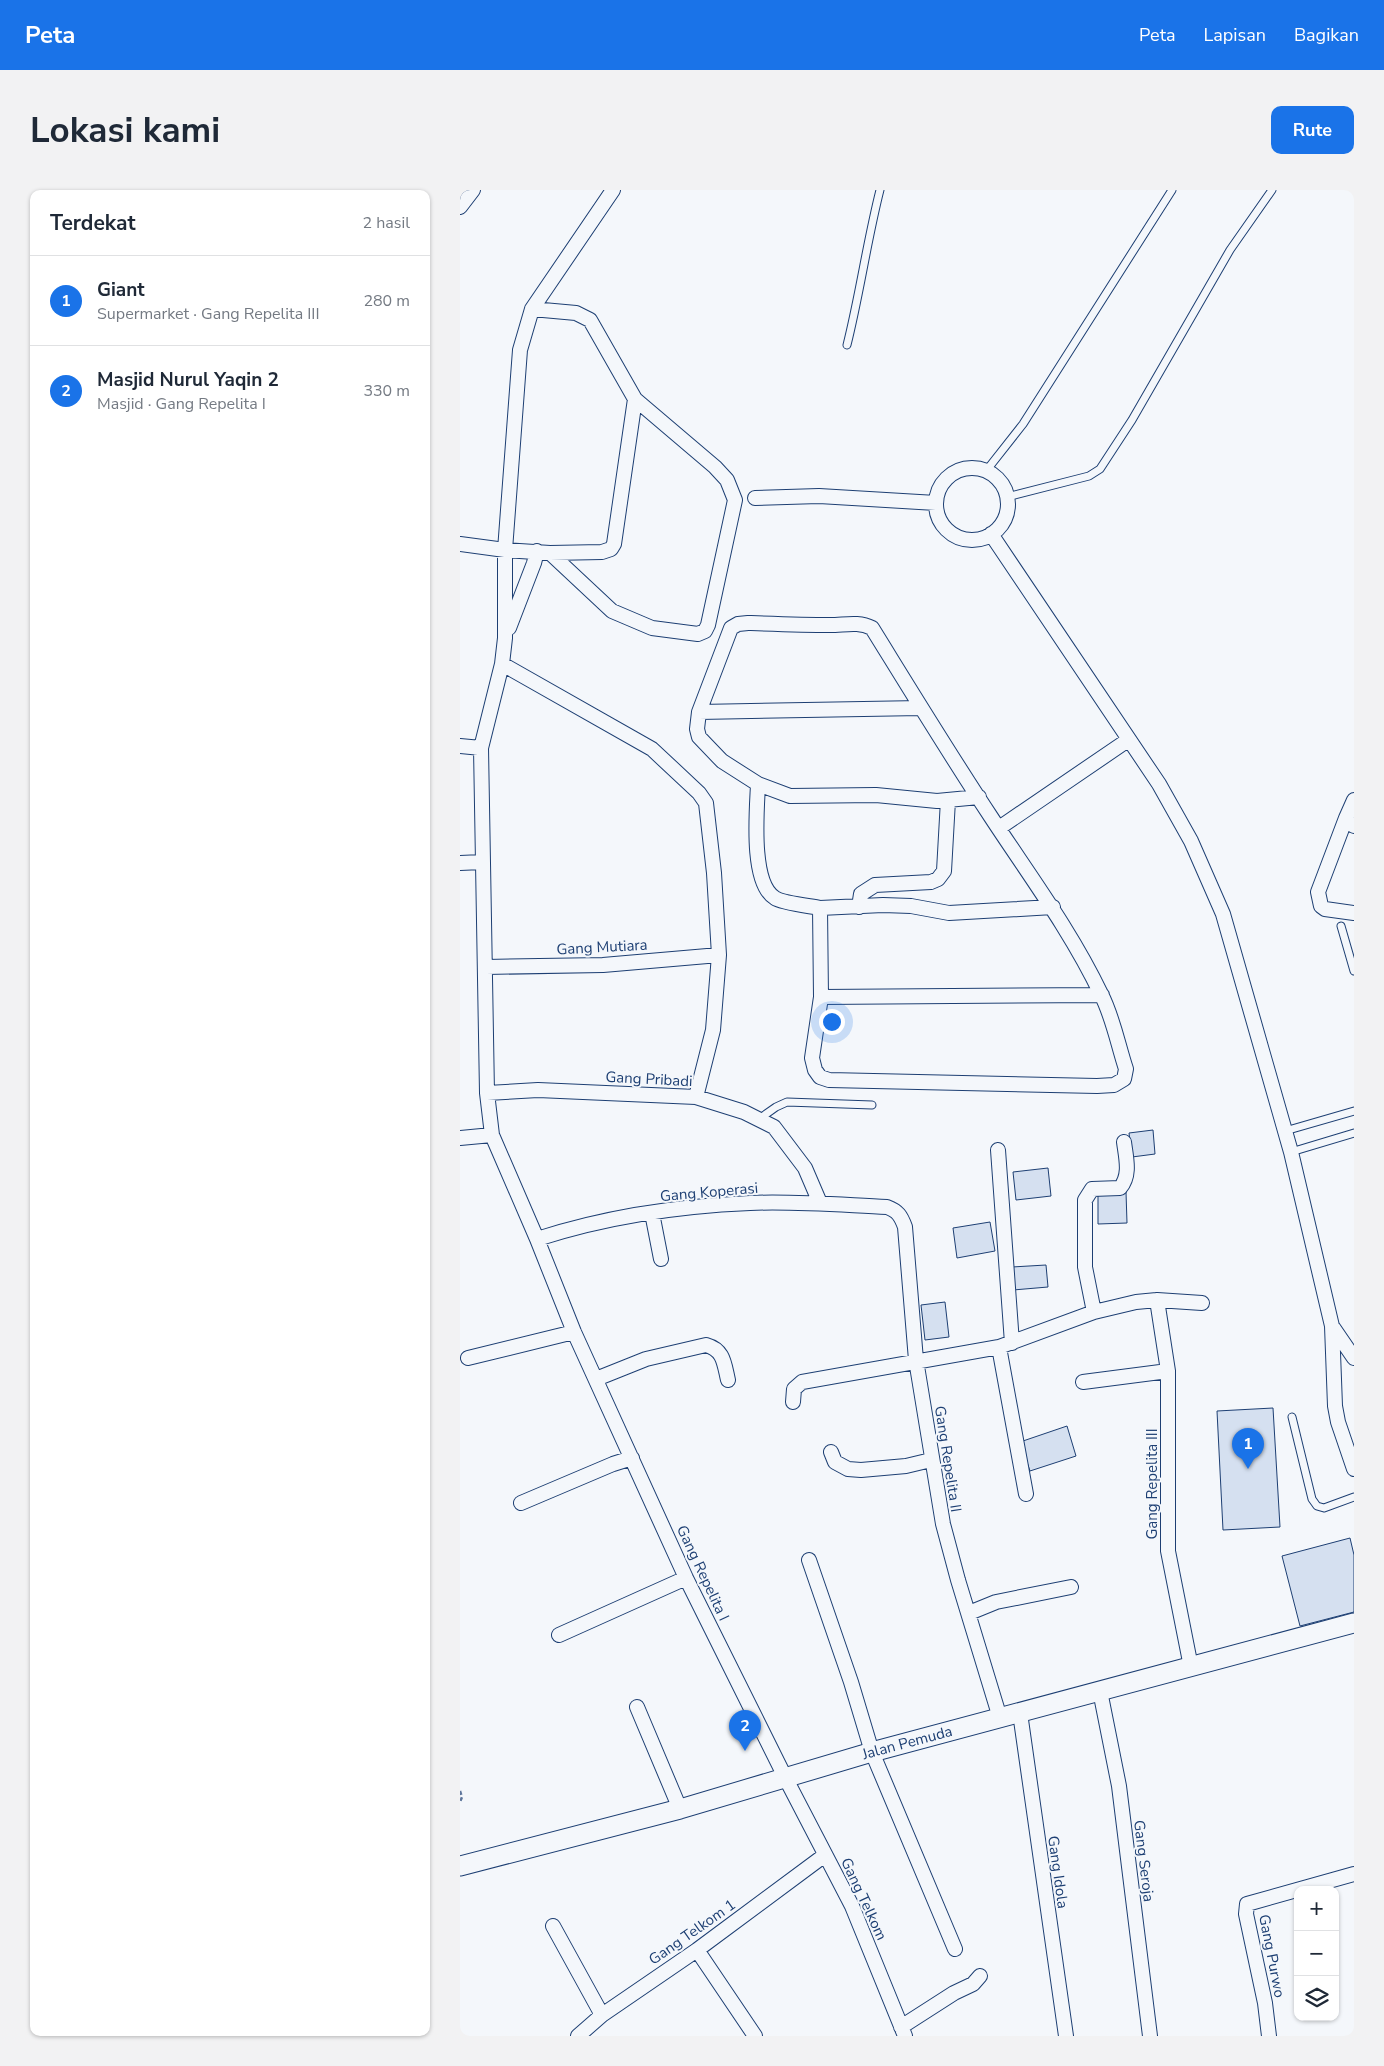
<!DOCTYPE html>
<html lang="id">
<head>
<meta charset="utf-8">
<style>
  :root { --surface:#fff; --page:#f2f2f3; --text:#1f2937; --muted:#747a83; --line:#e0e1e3; --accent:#1a73e8 }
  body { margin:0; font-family:"Nunito Sans",sans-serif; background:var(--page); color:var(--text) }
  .controls { position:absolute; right:15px; bottom:15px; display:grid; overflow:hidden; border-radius:10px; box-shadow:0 1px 4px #0004 }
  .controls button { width:45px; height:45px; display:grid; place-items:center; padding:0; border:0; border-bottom:1px solid var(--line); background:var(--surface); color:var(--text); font:25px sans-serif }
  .you { position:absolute; left:371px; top:831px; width:18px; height:18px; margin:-12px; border:4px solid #fff; border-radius:50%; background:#1a73e8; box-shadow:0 0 0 8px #1a73e833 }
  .badge { display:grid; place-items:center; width:32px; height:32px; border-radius:50%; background:var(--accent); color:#fff; font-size:16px; font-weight:700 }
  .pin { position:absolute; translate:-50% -41px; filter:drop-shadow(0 1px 2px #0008) }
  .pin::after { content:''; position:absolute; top:26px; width:18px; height:15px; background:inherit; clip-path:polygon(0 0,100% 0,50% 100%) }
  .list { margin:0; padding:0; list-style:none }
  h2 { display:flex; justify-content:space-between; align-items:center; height:65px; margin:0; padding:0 20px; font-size:21px }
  h2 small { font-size:16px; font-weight:400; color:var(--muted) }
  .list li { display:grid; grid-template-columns:32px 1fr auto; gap:15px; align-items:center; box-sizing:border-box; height:90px; padding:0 20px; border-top:1px solid var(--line) }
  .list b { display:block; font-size:19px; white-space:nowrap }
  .list p { margin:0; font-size:16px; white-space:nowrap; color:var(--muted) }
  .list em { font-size:16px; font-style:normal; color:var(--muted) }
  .icon { flex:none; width:28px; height:28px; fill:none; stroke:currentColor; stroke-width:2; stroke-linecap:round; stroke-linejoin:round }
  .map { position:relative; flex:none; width:894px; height:1846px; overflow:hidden; border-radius:10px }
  header { display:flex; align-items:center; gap:30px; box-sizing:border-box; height:70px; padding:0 25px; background:var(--accent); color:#fff }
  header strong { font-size:24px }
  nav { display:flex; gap:28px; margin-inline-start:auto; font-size:18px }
  .intro { display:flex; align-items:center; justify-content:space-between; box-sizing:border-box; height:120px; padding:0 30px }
  h1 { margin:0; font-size:35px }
  .button { padding:12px 22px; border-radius:10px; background:var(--accent); color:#fff; font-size:18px; font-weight:700 }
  main { display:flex; gap:30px; padding:0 30px }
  aside { flex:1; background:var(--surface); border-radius:10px; box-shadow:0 1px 4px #0004 }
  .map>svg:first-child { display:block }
  .building { fill:#d5e0f0; stroke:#1d3f73 }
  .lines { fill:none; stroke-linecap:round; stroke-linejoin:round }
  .lane-casing { stroke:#1d3f73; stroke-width:9 }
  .street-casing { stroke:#1d3f73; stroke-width:16 }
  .secondary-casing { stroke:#1d3f73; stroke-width:21 }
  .path { stroke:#5e769c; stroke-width:2.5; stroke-dasharray:4 2.5; stroke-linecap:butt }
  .lane { stroke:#f4f7fb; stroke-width:7 }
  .street { stroke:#f4f7fb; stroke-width:14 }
  .secondary { stroke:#f4f7fb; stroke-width:19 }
  .labels { text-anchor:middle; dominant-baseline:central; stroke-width:4; stroke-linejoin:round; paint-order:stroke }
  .street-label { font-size:15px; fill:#1d3f73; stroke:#f4f7fb }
</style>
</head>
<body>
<header>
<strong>Peta</strong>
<nav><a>Peta</a><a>Lapisan</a><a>Bagikan</a></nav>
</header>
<div class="intro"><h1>Lokasi kami</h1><a class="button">Rute</a></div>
<main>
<aside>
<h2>Terdekat<small>2 hasil</small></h2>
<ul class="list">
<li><span class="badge">1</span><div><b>Giant</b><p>Supermarket · Gang Repelita III</p></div><em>280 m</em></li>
<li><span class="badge">2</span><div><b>Masjid Nurul Yaqin 2</b><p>Masjid · Gang Repelita I</p></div><em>330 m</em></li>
</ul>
</aside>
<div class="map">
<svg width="894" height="1846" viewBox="0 0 894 1846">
  <rect width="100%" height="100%" fill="#f4f7fb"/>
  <!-- building -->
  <path class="building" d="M693 940 695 964 672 967 669 943Z
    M588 978 591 1006 556 1010 553 982Z
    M666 1002 667 1033 638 1034V1003Z
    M530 1032 535 1061 497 1068 493 1038Z
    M586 1075 588 1097 553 1100 552 1077Z
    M485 1112 489 1147 465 1150 461 1115Z
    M813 1218 820 1337 763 1340 757 1221Z
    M607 1236 616 1266 570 1281 560 1252Z
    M890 1348 894 1365V1422L840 1436 822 1366Z"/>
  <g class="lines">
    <defs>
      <path id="lane" d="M387 155C400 103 407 51 420 0
        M526 281 563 234 712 0
        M547 307 629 286 640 279 672 230 770 60 812 0
        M881 736 894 781
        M299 929 316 917 327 912 412 915
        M825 941 894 921
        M831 962 894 943
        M832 1227 852 1309 857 1316 864 1318 894 1307"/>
      <path id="street" d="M153 0 72 119 60 160 45 360V448L42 474 21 558 27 903 32 945 77 1049 114 1142 226 1388 326 1589 392 1716 445 1846
        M0 17 13 0
        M72 119 116 123 130 130 175 209 255 277 267 290 275 310 248 435 245 441 238 444 192 438 152 421 90 363
        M476 314a36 36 0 1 1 72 0a36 36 0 1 1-72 0Z
        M295 308 359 306 476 313
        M531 344 699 594 731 651 763 724 831 962 872 1136 875 1216 878 1232 894 1279
        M0 354 45 360 90 363 142 362 151 359 154 354 175 209
        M49 438 74 373 77 361
        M42 474 192 559 239 603 246 613 254 683 259 765 253 840 236 907
        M239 522 461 518
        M0 556 21 558
        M298 594C297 619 290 693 315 708 322 713 350 716 360 718
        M519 607 477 611 416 605 330 606 298 594 262 571 239 547 237 539 239 522 271 438 278 434 288 433C316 434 343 435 370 435 385 435 398 431 412 438 451 501 490 565 531 627 569 685 611 741 641 804 653 827 658 855 666 879L664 889 654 895 637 896 369 890 360 887 355 880 352 868 361 807 360 718 423 715 451 716 489 723 593 717
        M894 610 886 628 889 633 894 636
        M886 628 858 702 861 716 865 719 894 723
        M539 638 668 550
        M0 673 22 672
        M399 717 401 704 415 695 471 692 478 689 484 681 488 610
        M26 777 143 775 259 765
        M361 807 642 805
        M27 903 78 900 236 907 284 922 314 937 345 978 360 1013
        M0 948 32 945
        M538 960 552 1153
        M192 1023 201 1069
        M77 1049C145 1027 218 1016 290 1013 335 1011 382 1015 427 1017 438 1021 441 1026 445 1037L456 1170 483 1334 498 1390 540 1528
        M697 1110 708 1181V1361L731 1477
        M634 1122 625 1077V1010L632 999 660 998C671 985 666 968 664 952
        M872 1136 894 1168
        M539 1157 566 1304
        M8 1168 114 1142
        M136 1189 186 1169 246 1155C264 1160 264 1173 268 1190
        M623 1192 708 1181
        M333 1212 334 1199 342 1192 539 1157 634 1122 676 1112 697 1110 742 1113
        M371 1262 375 1272 388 1279 401 1280 446 1276 471 1270
        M61 1313 153 1274 172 1268
        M349 1370 391 1492 412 1562 495 1759
        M509 1423 536 1412 611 1397
        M99 1445 226 1388
        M640 1501 659 1596 690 1846
        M177 1517 220 1619
        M560 1523 606 1846
        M93 1736 142 1825
        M237 1760 295 1846
        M441 1837 494 1803 513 1794 520 1786
        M118 1846 142 1825 237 1760 365 1665
        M809 1846 805 1813 786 1724 787 1714 894 1684"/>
      <g id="secondary">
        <path id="s1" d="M0 1676 220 1619 412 1562 894 1433"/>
      </g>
    </defs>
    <!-- lane casing -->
    <use href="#lane" class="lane-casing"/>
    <!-- street casing -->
    <use href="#street" class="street-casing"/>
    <!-- secondary casing -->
    <use href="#secondary" class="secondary-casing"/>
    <!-- path -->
    <path class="path" d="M0 1601 2 1607 0 1612"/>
    <!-- lane -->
    <use href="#lane" class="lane"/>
    <!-- street -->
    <use href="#street" class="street"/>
    <!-- secondary -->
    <use href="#secondary" class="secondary"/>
  </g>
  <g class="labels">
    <!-- street labels -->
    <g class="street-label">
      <text transform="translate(142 757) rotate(-3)">Gang Mutiara</text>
      <text transform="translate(189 889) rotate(3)">Gang Pribadi</text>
      <text transform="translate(249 1002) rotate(-5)">Gang Koperasi</text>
      <text transform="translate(488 1269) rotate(81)">Gang Repelita II</text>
      <text transform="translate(692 1294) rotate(-90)">Gang Repelita III</text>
      <text transform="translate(243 1383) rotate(65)">Gang Repelita I</text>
      <text stroke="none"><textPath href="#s1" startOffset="464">Jalan Pemuda</textPath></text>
      <text transform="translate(684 1671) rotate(83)">Gang Seroja</text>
      <text transform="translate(598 1682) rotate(82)">Gang Idola</text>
      <text transform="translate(404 1709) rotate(65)">Gang Telkom</text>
      <text transform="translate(232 1742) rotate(-35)">Gang Telkom 1</text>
      <text transform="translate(812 1766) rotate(79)">Gang Purwo</text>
    </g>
  </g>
</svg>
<div class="controls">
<button>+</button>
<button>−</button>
<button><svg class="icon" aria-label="layers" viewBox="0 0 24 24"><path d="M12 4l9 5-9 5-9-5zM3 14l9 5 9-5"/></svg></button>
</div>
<div class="you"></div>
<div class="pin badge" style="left:788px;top:1279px">1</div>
<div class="pin badge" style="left:285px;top:1561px">2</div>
</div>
</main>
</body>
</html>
